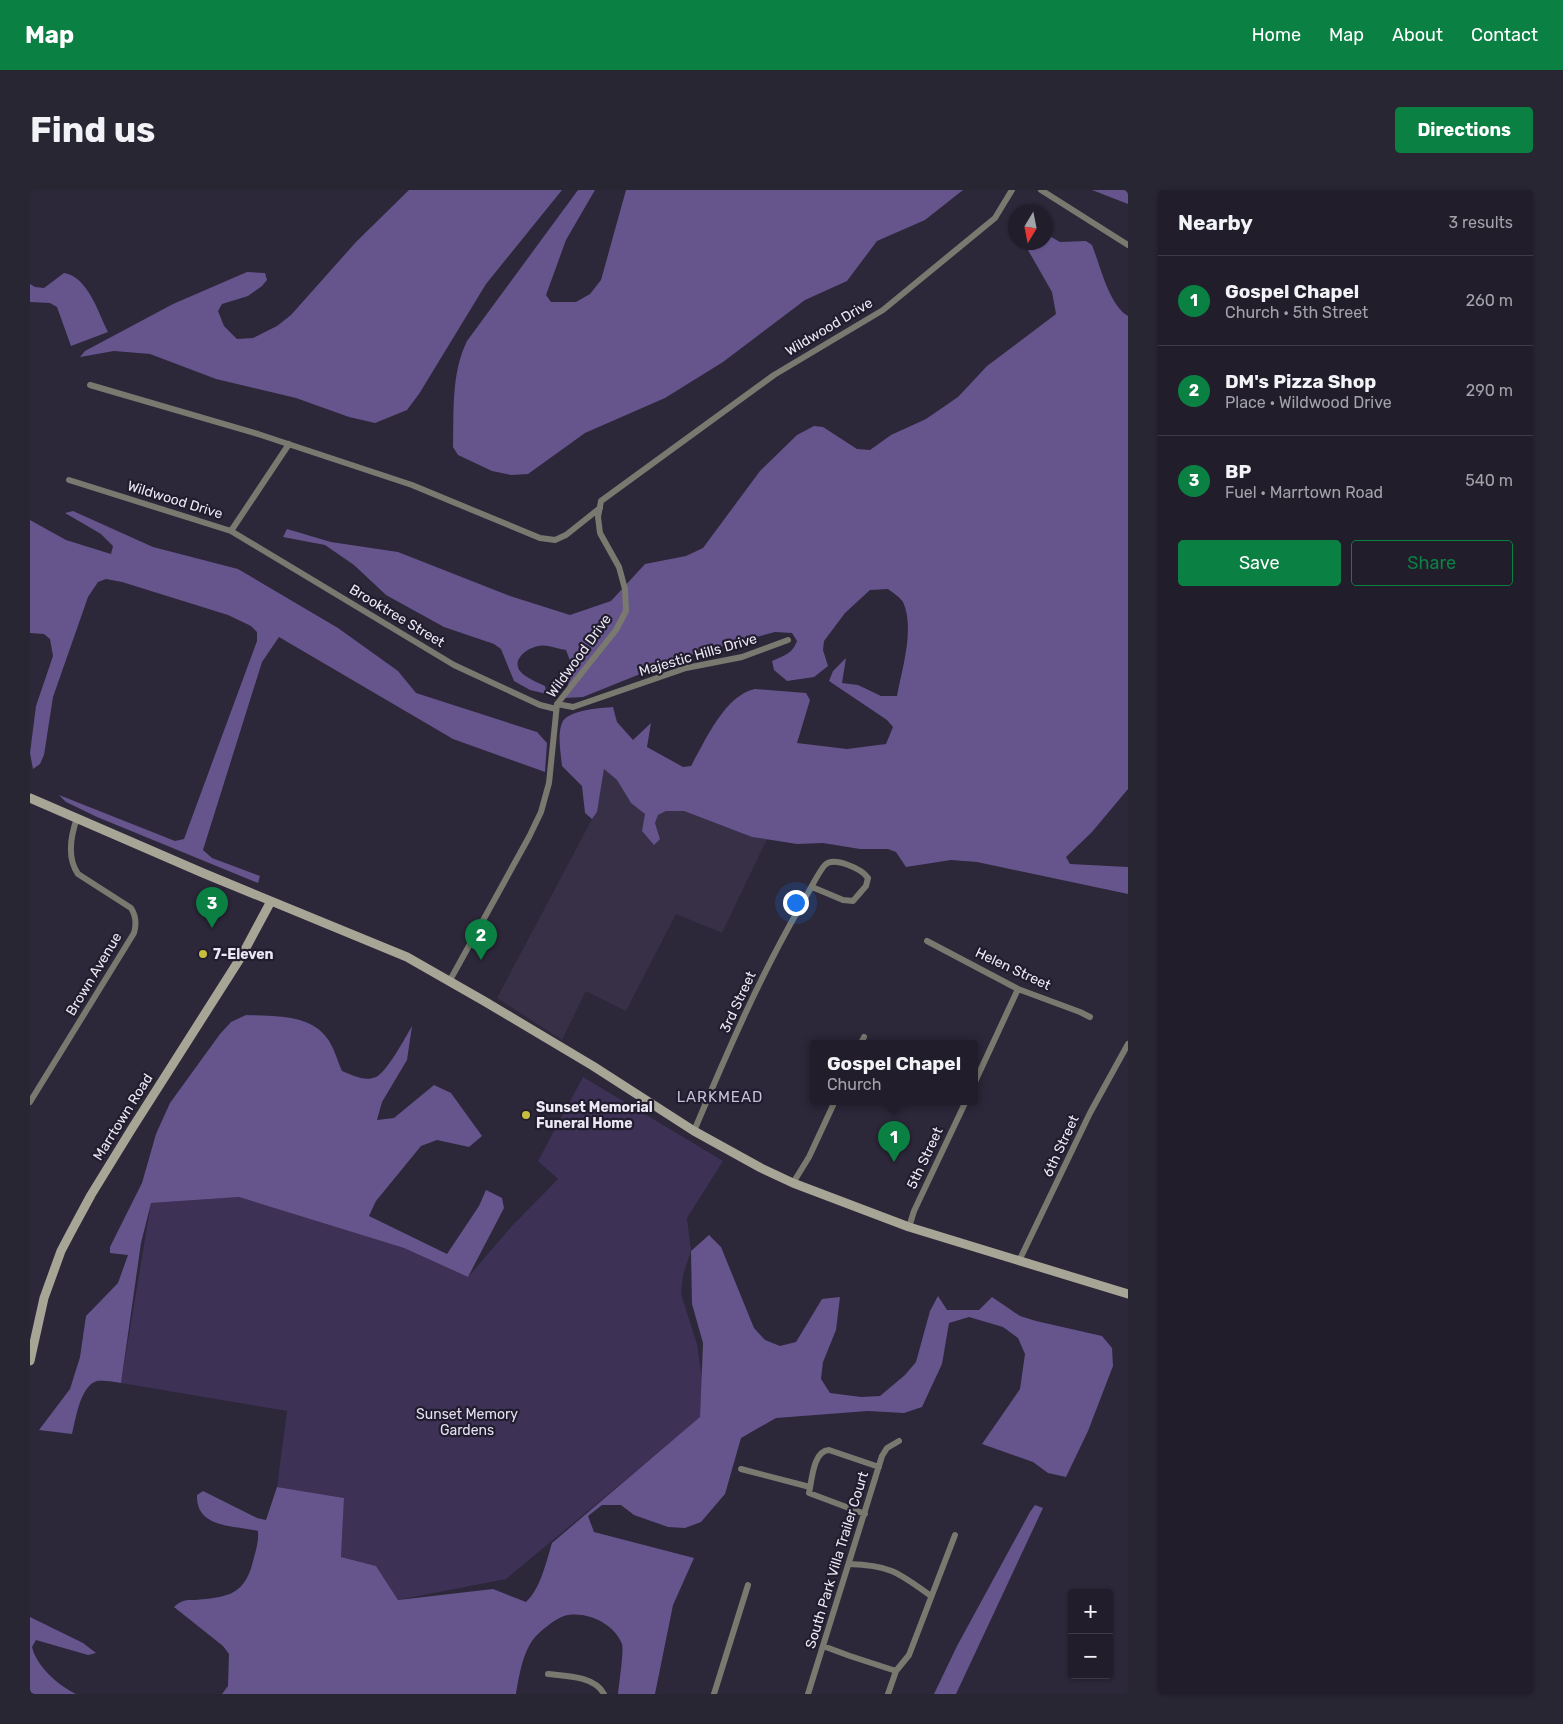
<!DOCTYPE html>
<html lang="en">
<head>
<meta charset="utf-8">
<style>
  :root { --surface:#211d2b; --page:#292633; --text:#f1f3f6; --muted:#a2a2a9; --line:#3e3b47; --accent:#0b8043 }
  body { margin:0; font-family:Rubik,sans-serif; background:var(--page); color:var(--text) }
  .controls { position:absolute; right:15px; bottom:15px; display:grid; overflow:hidden; border-radius:5px; box-shadow:0 1px 4px #0004 }
  .controls button { width:45px; height:45px; display:grid; place-items:center; padding:0; border:0; border-bottom:1px solid var(--line); background:var(--surface); color:var(--text); font:25px sans-serif }
  .compass { position:absolute; left:978px; top:15px; width:45px; height:45px; border-radius:50%; background:var(--surface); box-shadow:0 1px 4px #0004; rotate:190deg }
  .you { position:absolute; left:765px; top:712px; width:18px; height:18px; margin:-12px; border:4px solid #fff; border-radius:50%; background:#1a73e8; box-shadow:0 0 0 8px #1a73e833 }
  .badge { display:grid; place-items:center; width:32px; height:32px; border-radius:50%; background:var(--accent); color:#fff; font-size:16px; font-weight:700 }
  .pin { position:absolute; translate:-50% -41px; filter:drop-shadow(0 1px 2px #0008) }
  .pin::after { content:''; position:absolute; top:26px; width:18px; height:15px; background:inherit; clip-path:polygon(0 0,100% 0,50% 100%) }
  .popup { position:absolute; left:780px; top:850px; width:168px; height:65px; box-sizing:border-box; display:grid; place-content:center; border-radius:5px; background:var(--surface); filter:drop-shadow(0 1px 4px #0005); font-size:16px; white-space:nowrap; color:var(--muted) }
  .popup b { font-size:19px; color:var(--text) }
  .popup::after { content:''; position:absolute; left:50%; top:100%; margin-left:-10px; border:10px solid transparent; border-top-color:var(--surface) }
  .list { margin:0; padding:0; list-style:none }
  h2 { display:flex; justify-content:space-between; align-items:center; height:65px; margin:0; padding:0 20px; font-size:21px }
  h2 small { font-size:16px; font-weight:400; color:var(--muted) }
  .list li { display:grid; grid-template-columns:32px 1fr auto; gap:15px; align-items:center; box-sizing:border-box; height:90px; padding:0 20px; border-top:1px solid var(--line) }
  .list b { display:block; font-size:19px; white-space:nowrap }
  .list p { margin:0; font-size:16px; white-space:nowrap; color:var(--muted) }
  .list em { font-size:16px; font-style:normal; color:var(--muted) }
  .actions { display:flex; gap:10px; padding:15px 20px }
  .actions a { flex:1; padding:11px 0; border:1px solid var(--accent); border-radius:5px; text-align:center; font-size:18px; color:var(--accent) }
  .actions .main { background:var(--accent); color:#fff }
  .map { position:relative; flex:none; width:1098px; height:1504px; overflow:hidden; border-radius:5px }
  header { display:flex; align-items:center; gap:30px; box-sizing:border-box; height:70px; padding:0 25px; background:var(--accent); color:#fff }
  header strong { font-size:24px }
  nav { display:flex; gap:28px; margin-inline-start:auto; font-size:18px }
  .intro { display:flex; align-items:center; justify-content:space-between; box-sizing:border-box; height:120px; padding:0 30px }
  h1 { margin:0; font-size:35px }
  .button { padding:12px 22px; border-radius:5px; background:var(--accent); color:#fff; font-size:18px; font-weight:700 }
  main { display:flex; gap:30px; padding:0 30px }
  aside { flex:1; background:var(--surface); border-radius:5px; box-shadow:0 1px 4px #0004 }
  .map>svg:first-child { display:block }
  .built { fill:#373047 }
  .green { fill:#3d3156 }
  .forest { fill:#66548d }
  .lines { fill:none; stroke-linecap:round; stroke-linejoin:round }
  .street { stroke:#7a796f; stroke-width:6 }
  .secondary { stroke:#a7a696; stroke-width:9 }
  .poi-dot { fill:#c6bc3d; stroke:#221d2e; stroke-width:2 }
  .labels { text-anchor:middle; dominant-baseline:central; stroke-width:4.5; stroke-linejoin:round; paint-order:stroke }
  .street-label { font-size:14px; fill:#ebe8f4; stroke:#221d2e }
  .poi-label { font-size:14px; font-weight:bold; fill:#ebe8f4; stroke:#221d2e; text-anchor:start }
  .park-label { font-size:14px; fill:#e4e0f1; stroke:#221d2e }
  .neighbourhood-label { font-size:15px; letter-spacing:1px; fill:#c7c1d8; stroke:#221d2e }
</style>
</head>
<body>
<header>
<strong>Map</strong>
<nav><a>Home</a><a>Map</a><a>About</a><a>Contact</a></nav>
</header>
<div class="intro"><h1>Find us</h1><a class="button">Directions</a></div>
<main>
<div class="map">
<svg width="1098" height="1504" viewBox="0 0 1098 1504">
  <rect width="100%" height="100%" fill="#2c2739"/>
  <!-- built -->
  <path class="built" d="M574 579 587 590 601 613 616 624 612 641 630 649 625 633 628 625 636 621H654L722 647 737 649 692 743 646 724 596 821 556 801 532 850 467 808 562 629 567 622Z"/>
  <!-- green -->
  <path class="green" d="M553 887 693 971 657 1028 661 1061 653 1085 651 1104 667 1154 672 1189 670 1228 476 1389 368 1410 346 1376 311 1367 314 1308 247 1297 257 1221 91 1193 121 1013 209 1007 374 1058 438 1087 481 1037 528 989 508 971Z"/>
  <!-- forest -->
  <path class="forest" d="M379 0H532L456 94 389 204 377 220 345 233 319 227 266 208 186 189 120 164 84 161 50 167 55 161 143 114 217 82 235 83 237 90 232 96 218 106 192 114 188 121 194 136 207 149 223 148 247 136 261 125 326 52Z
    M548 0H565L536 50 516 105 521 112H546L560 104 571 90 596 0H933L895 30 847 51 817 91 775 110 693 172 635 208 555 243 498 284 481 285 462 281 428 265 423 257C424 221 421 184 437 151Z
    M1062 0H1098V14Z
    M1016 44 1030 52 1056 51 1062 55C1070 75 1079 115 1098 126V599L1062 642 1036 667 1040 674 1098 677V704L947 672 921 670 876 677 866 662 858 659H830L793 653 767 654 722 647 654 621H636L628 625 625 633 630 649 624 655 612 641 615 624 601 613 587 590 574 579 567 622 562 629 555 623 552 596 532 576C531 564 527 545 532 533 537 520 570 518 583 517L587 532 603 550 621 533 617 557 653 577 661 576C675 551 695 505 725 499L776 503 780 510 767 553 817 559 856 554 863 537 857 530 799 491 803 481 816 468 812 493 828 495 851 506H867C872 479 885 438 873 412 870 407 863 403 858 399L840 400 815 423 794 451 793 460 798 476 784 487 757 491 744 480 742 471C755 465 762 464 767 451L762 443 745 442 650 468 553 507 535 508 542 476 536 460C528 459 516 454 509 456 495 458 478 473 494 485 500 489 508 493 515 496L517 504 500 500 484 491 471 459 464 454 414 437 356 405 324 375 295 355 253 347 257 339 301 352 368 362 480 406 540 425 581 411 615 374 656 366 673 358 730 281 767 245 784 236 793 237 827 259 840 260 861 245 896 229 928 207 957 176 1026 124 1022 102 994 53 1016 52Z
    M34 83C58 87 68 122 78 142L41 156 27 117 20 113 0 112V94L5 97 14 98Z
    M43 321 123 357 208 379 308 438 368 481 386 503 507 542 517 553 515 582 423 549 249 447 232 472 173 660 182 668 230 686 228 693 67 627 36 612 29 605 145 651 154 649 227 451V442L221 436 198 425 92 392 76 389 68 392 58 407 23 507 14 565 10 574 3 579 0 563 6 516 23 466 20 449 14 444 0 443V330L36 350 81 364 83 356 71 344 35 323Z
    M216 825C243 826 280 824 297 848 304 857 307 870 312 881 322 885 335 892 346 887 357 882 375 848 382 836L377 870 352 912 347 930 364 928 404 895 421 903 452 946 439 957 407 950 391 956 346 1011 339 1026 417 1064 449 1016 456 1000 472 1008 474 1018 438 1087 374 1058 209 1007 121 1013 111 1053 91 1193C85 1192 74 1190 67 1191 50 1196 46 1229 42 1244L9 1240 40 1199 50 1167 56 1126 88 1093 98 1065 80 1063V1057L112 993 126 944 140 913 190 844 201 832Z
    M679 1045 691 1057 724 1138 735 1150 750 1156 766 1152 792 1109 810 1107 806 1140 793 1172 791 1189 800 1203 831 1207 850 1206 875 1185 886 1172 900 1121 908 1106 917 1120H949L962 1107 990 1126 1006 1131 1072 1146 1082 1158 1083 1176 1058 1241 1036 1287 1018 1283 1003 1272 952 1254 990 1199 995 1164 988 1148 973 1137 939 1127 919 1133 912 1174 892 1217 874 1223 838 1221 746 1228 711 1248 695 1304 671 1332 655 1338 638 1337 604 1325 591 1315H572L558 1326 564 1342 664 1368 643 1415 625 1504H588C589 1494 594 1461 592 1454 584 1433 555 1420 534 1426 525 1429 513 1439 506 1446 493 1460 489 1486 486 1504H192L198 1496 199 1464 193 1456 144 1417C151 1410 156 1410 165 1410 194 1407 213 1407 222 1375 225 1363 229 1353 228 1341 204 1335 166 1339 167 1305L173 1301 227 1328 236 1330 247 1297 314 1308 311 1367 346 1376 368 1410 463 1399 496 1412C511 1398 516 1372 522 1353L670 1227 673 1153 662 1114 661 1061Z
    M1005 1315 1013 1318 926 1504H904L927 1456 1000 1322Z
    M0 1427 53 1453 66 1463 58 1465 6 1450 2 1457C7 1477 28 1495 46 1504H0Z"/>
  <g class="lines">
    <!-- street -->
    <path class="street" d="M1011 0 1098 55
      M60 195 228 244 382 295 510 348 525 350 536 345 570 318
      M39 290 201 341 424 475 510 515 526 519
      M201 341 259 254
      M527 514 543 517 656 478 712 467 758 450
      M897 751 988 799 1050 822 1060 827
      M419 792 499 647 511 622 519 593 527 514 586 440 596 421 595 399 589 377 570 343 568 327 571 311 744 185 853 120 965 28 982 0
      M831 853 834 847
      M944 894 988 799
      M0 912 104 743C107 733 106 726 101 718L48 684C37 668 41 645 47 628
      M664 941C696 865 729 788 770 717 776 708 788 682 795 675 804 666 832 679 838 688L836 696 823 711 813 710 782 697
      M763 993 779 967 805 911
      M879 1037 884 1021 936 911
      M989 1071 1060 923 1098 854
      M711 1279 780 1297
      M835 1324 779 1303C782 1290 783 1261 799 1260L849 1277
      M819 1374C860 1375 869 1383 901 1406
      M793 1456 820 1466 866 1481
      M518 1484C536 1486 565 1486 574 1504
      M684 1504 718 1395
      M778 1504 852 1266 857 1258 869 1251
      M858 1504 866 1481 879 1465 925 1345"/>
    <!-- secondary -->
    <path class="secondary" d="M0 608 173 683 377 767 454 811 563 876 664 941 731 978 763 993 879 1037 1098 1104
      M0 1171 14 1108 31 1061 41 1042 61 1005 101 940 211 767 241 711"/>
  </g>
  <!-- markers -->
  <g class="poi-dot">
    <circle cx="173" cy="764" r="5"/>
    <circle cx="496" cy="925" r="5"/>
  </g>
  <g class="labels">
    <!-- street labels -->
    <g class="street-label">
      <text transform="translate(799 137) rotate(-31)">Wildwood Drive</text>
      <text transform="translate(145 310) rotate(17)">Wildwood Drive</text>
      <text transform="translate(367 426) rotate(31)">Brooktree Street</text>
      <text transform="translate(668 465) rotate(-16)">Majestic Hills Drive</text>
      <text transform="translate(549 466) rotate(-54)">Wildwood Drive</text>
      <text transform="translate(983 779) rotate(25)">Helen Street</text>
      <text transform="translate(64 784) rotate(-59)">Brown Avenue</text>
      <text transform="translate(708 812) rotate(-65)">3rd Street</text>
      <text transform="translate(93 927) rotate(-58)">Marrtown Road</text>
      <text transform="translate(1031 956) rotate(-65)">6th Street</text>
      <text transform="translate(895 968) rotate(-65)">5th Street</text>
      <text transform="translate(807 1370) rotate(-73)">South Park Villa Trailer Court</text>
    </g>
    <!-- poi labels -->
    <g class="poi-label">
      <text x="183" y="764">7-Eleven</text>
      <text x="506" y="917">Sunset Memorial<tspan x="506" dy="16">Funeral Home</tspan></text>
    </g>
    <!-- park labels -->
    <g class="park-label">
      <text x="437" y="1224">Sunset Memory<tspan x="437" dy="16">Gardens</tspan></text>
    </g>
    <!-- neighbourhood labels -->
    <g class="neighbourhood-label">
      <text x="690" y="907">LARKMEAD</text>
    </g>
  </g>
</svg>
<div class="controls">
<button>+</button>
<button>−</button>
</div>
<svg class="compass" viewBox="-18 -18 36 36"><path d="M0-13l5 13h-10z" fill="#e53935"/><path d="M0 13l5-13h-10z" fill="#a2a2a9"/></svg>
<div class="you"></div>
<div class="pin badge" style="left:864px;top:972px">1</div>
<div class="popup"><b>Gospel Chapel</b>Church</div>
<div class="pin badge" style="left:451px;top:770px">2</div>
<div class="pin badge" style="left:182px;top:738px">3</div>
</div>
<aside>
<h2>Nearby<small>3 results</small></h2>
<ul class="list">
<li><span class="badge">1</span><div><b>Gospel Chapel</b><p>Church · 5th Street</p></div><em>260 m</em></li>
<li><span class="badge">2</span><div><b>DM's Pizza Shop</b><p>Place · Wildwood Drive</p></div><em>290 m</em></li>
<li><span class="badge">3</span><div><b>BP</b><p>Fuel · Marrtown Road</p></div><em>540 m</em></li>
</ul>
<div class="actions"><a class="main">Save</a><a>Share</a></div>
</aside>
</main>
</body>
</html>
